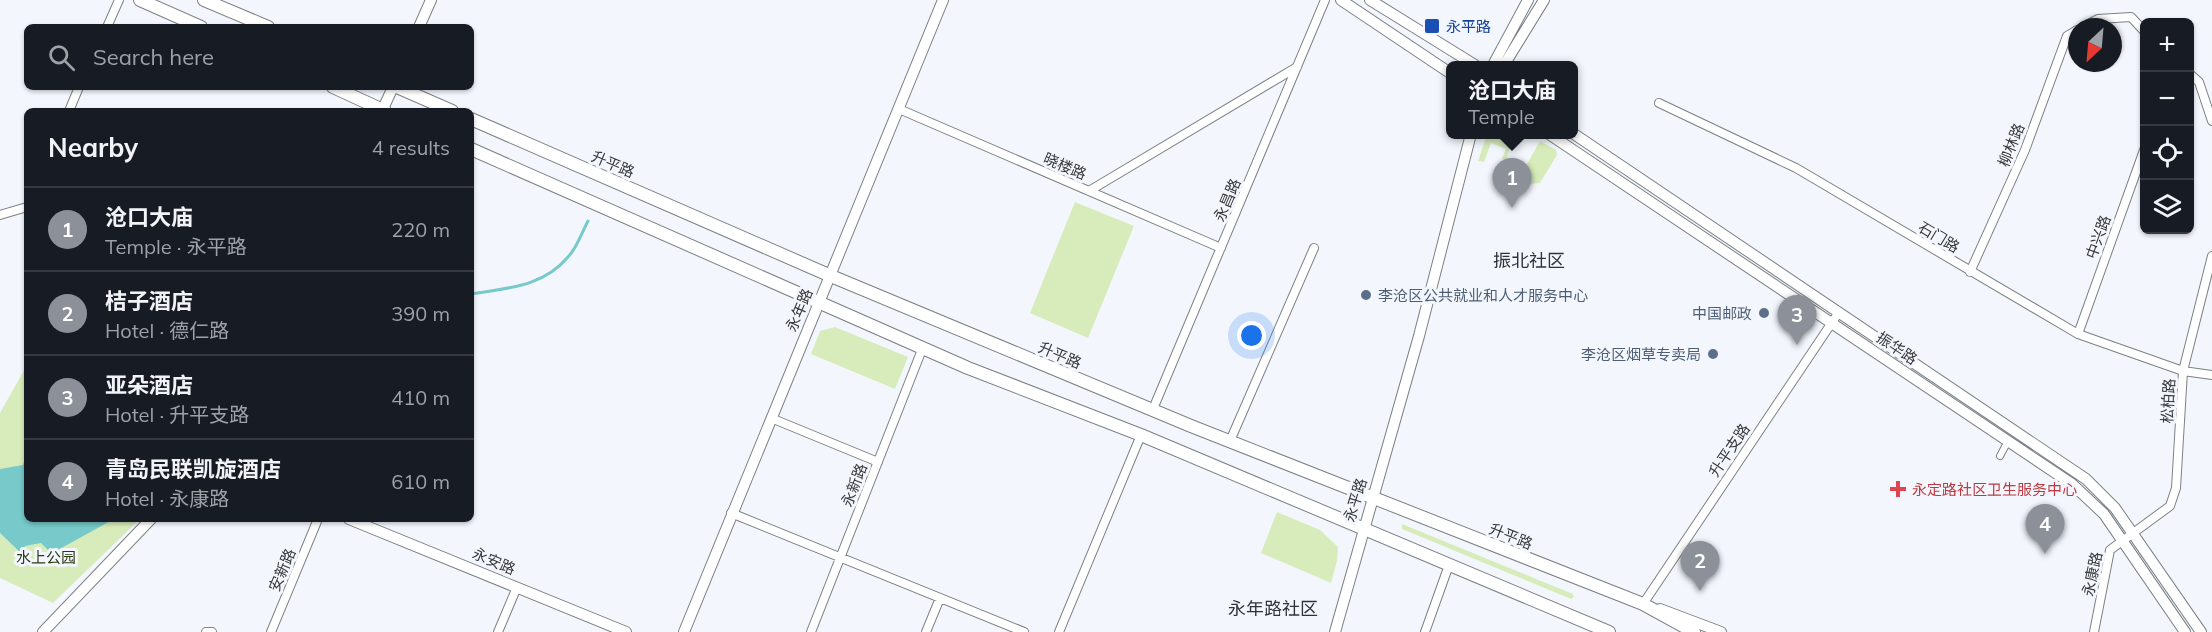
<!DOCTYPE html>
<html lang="en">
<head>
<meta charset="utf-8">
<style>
  :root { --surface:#171b24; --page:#20242c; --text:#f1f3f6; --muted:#9ea1a6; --line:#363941; --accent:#8c9099 }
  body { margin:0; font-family:Mulish,"Noto Sans SC",sans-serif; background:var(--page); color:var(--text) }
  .controls { position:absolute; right:18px; top:18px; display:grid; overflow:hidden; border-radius:9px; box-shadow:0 2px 4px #0004 }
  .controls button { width:54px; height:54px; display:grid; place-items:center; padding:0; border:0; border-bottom:2px solid var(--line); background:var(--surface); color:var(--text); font:30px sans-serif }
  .compass { position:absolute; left:2068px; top:18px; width:54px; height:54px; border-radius:50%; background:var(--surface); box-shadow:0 2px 4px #0004; rotate:206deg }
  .you { position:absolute; left:1252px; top:336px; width:21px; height:21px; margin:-15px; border:4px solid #fff; border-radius:50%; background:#1a73e8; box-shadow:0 0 0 9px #1a73e833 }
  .badge { display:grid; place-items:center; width:39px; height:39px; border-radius:50%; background:var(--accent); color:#fff; font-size:20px; font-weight:700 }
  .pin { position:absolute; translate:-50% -50px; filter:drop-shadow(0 2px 3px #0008) }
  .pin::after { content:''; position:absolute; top:32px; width:21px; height:18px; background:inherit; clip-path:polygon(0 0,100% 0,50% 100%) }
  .popup { position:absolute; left:1446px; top:61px; width:132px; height:78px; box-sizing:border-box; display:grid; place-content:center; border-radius:9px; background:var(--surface); filter:drop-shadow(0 2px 4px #0005); font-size:20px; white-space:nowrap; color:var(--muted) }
  .popup b { font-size:22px; color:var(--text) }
  .popup::after { content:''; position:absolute; left:50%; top:100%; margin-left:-12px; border:12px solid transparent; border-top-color:var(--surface) }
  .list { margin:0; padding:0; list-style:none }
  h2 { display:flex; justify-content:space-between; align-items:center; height:78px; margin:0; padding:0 24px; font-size:26px }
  h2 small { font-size:20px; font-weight:400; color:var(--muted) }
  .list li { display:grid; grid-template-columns:39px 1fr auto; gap:18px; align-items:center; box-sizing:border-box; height:84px; padding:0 24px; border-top:2px solid var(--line) }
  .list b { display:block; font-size:22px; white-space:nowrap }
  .list p { margin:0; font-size:20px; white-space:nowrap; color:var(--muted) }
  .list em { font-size:20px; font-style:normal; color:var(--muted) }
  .icon { flex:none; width:33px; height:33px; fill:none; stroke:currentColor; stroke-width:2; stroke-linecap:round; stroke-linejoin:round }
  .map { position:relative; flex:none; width:2212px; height:632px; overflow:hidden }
  .search { position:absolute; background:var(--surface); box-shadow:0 2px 4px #0004; left:24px; top:24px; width:450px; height:66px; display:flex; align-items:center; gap:15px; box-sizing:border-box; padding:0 21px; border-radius:9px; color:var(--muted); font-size:22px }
  .panel { position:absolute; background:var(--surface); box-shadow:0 2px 4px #0004; left:24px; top:108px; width:450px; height:414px; border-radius:9px }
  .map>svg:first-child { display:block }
  .green { fill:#d8ecbb }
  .water { fill:#77c9ca }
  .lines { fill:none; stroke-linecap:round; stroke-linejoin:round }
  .stream { stroke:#77c9ca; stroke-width:3 }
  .pedestrian-casing { stroke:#7c8185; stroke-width:8 }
  .minor-casing { stroke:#7c8185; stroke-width:10 }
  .tertiary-casing { stroke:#7c8185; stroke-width:12 }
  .secondary-casing { stroke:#7c8185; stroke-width:12 }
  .primary-casing { stroke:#7c8185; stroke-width:14 }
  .pedestrian { stroke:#fff; stroke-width:6 }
  .minor { stroke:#fff; stroke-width:8 }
  .tertiary { stroke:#fff; stroke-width:10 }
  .secondary { stroke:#fff; stroke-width:10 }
  .primary { stroke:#fff; stroke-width:12 }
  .transit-dot { fill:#1a4fb4; stroke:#f3f7fd; stroke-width:2 }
  .service-dot { fill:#5c6f8a; stroke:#f3f7fd; stroke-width:2 }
  .health-dot { fill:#e0444e; stroke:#f3f7fd; stroke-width:2 }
  .labels { text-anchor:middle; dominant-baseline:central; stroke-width:6; stroke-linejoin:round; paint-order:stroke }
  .transit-label { font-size:15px; fill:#164399; stroke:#f3f7fd; text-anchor:start }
  .street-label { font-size:15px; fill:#37393b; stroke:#f3f7fd }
  .service-label { font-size:15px; fill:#4e5e75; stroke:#f3f7fd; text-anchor:end }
  .health-label { font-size:15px; fill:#be3a42; stroke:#f3f7fd; text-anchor:start }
  .park-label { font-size:15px; fill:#2b3a10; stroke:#f3f7fd }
  .quarter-label { font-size:18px; fill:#303438; stroke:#f3f7fd }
</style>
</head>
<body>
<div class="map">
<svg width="2212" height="632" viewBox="0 0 2212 632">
  <rect width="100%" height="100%" fill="#f3f7fd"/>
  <!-- green -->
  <path class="green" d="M1491 134H1526V135L1524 138 1518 137 1510 145 1506 161 1502 159 1506 149 1491 143 1484 162 1478 161 1485 140Z
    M1540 141 1556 150 1557 155 1540 183 1530 184 1514 175 1527 164Z
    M1075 202 1134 226 1088 338 1030 313Z
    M835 327 908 357 895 389 811 354 820 331Z
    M27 365V519H140L53 603 0 578V413Z
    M1277 512 1320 530 1338 547 1337 561 1331 583 1261 553Z
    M1402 524 1573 594 1574 597 1571 599 1402 529Z"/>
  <!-- water -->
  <path class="water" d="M27 453V519H114L56 551 48 550 41 543 25 546 26 549 22 554 0 533V469L23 465Z"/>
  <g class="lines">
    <!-- stream -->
    <path class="stream" d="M471 294C507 288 543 287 568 257 577 248 582 232 588 221"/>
    <defs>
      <path id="pedestrian" d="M2000 456 2008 441"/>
      <path id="minor" d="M107 27 119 0
        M2083 27 2098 19 2131 17 2144 31
        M2190 74 2199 82 2212 121
        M1659 103 1796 168 2078 334 2183 371 2212 375
        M899 109 1221 248
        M69 111 79 87
        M1089 191 1297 67
        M0 215 27 207
        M1970 272 2025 150 2067 36 2077 30
        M2078 334 2144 150
        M1153 409 1325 0
        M771 418 878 462
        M1230 441 1314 248
        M731 513 1024 632
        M1643 604 1839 312
        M206 632H212
        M271 632 318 519
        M498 632 517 587
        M811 632 923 347
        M926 632 940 598
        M1059 632 1141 435
        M1425 632 1449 565
        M2094 632 2110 550 2170 506 2176 488 2183 371 2212 256"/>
      <path id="tertiary" d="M419 27 431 0
        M382 111 393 87
        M349 519 626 632
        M43 632 151 519
        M684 632 943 0"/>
      <path id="secondary" d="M1341 0 1450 73
        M1370 0 1475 65
        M1493 65 1528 0
        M1504 65 1544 0
        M1549 134 2072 484 2104 514 2185 632
        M1574 134 2086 479 2115 508 2201 632
        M1660 609 1721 632
        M1335 632 1419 336 1471 134"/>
      <path id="primary" d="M140 0 201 27
        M204 0 268 27
        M333 87 385 111
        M397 87 452 111
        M471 119 831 276 1191 426 1643 604 1694 632
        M471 149 968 368 1141 435 1609 632"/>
    </defs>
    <!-- pedestrian casing -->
    <use href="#pedestrian" class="pedestrian-casing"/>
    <!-- minor casing -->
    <use href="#minor" class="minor-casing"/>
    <!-- tertiary casing -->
    <use href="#tertiary" class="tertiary-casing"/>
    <!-- secondary casing -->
    <use href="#secondary" class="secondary-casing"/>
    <!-- primary casing -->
    <use href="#primary" class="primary-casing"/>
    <!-- pedestrian -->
    <use href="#pedestrian" class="pedestrian"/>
    <!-- minor -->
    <use href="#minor" class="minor"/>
    <!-- tertiary -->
    <use href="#tertiary" class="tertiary"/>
    <!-- secondary -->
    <use href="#secondary" class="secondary"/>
    <!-- primary -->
    <use href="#primary" class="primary"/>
  </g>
  <!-- markers -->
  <rect class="transit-dot" x="1424" y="18" width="16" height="16" rx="3"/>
  <g class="service-dot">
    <circle cx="1366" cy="295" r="6"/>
    <circle cx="1764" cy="313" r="6"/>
    <circle cx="1713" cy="354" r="6"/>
  </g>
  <path class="health-dot" d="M1895 480h6v6h6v6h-6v6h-6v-6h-6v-6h6z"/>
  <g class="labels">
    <!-- transit labels -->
    <g class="transit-label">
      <text x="1446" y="26">永平路</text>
    </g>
    <!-- street labels -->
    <g class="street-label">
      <text transform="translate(2011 145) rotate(-68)">柳林路</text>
      <text transform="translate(613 164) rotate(23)">升平路</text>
      <text transform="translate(1065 166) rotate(23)">晓楼路</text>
      <text transform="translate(1227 200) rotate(-67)">永昌路</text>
      <text transform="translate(1939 237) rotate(31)">石门路</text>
      <text transform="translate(2098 237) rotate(-70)">中兴路</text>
      <text transform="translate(799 310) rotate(-67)">永年路</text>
      <text transform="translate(1897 348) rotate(34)">振华路</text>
      <text transform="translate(1060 355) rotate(23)">升平路</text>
      <text transform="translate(2168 401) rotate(-87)">松柏路</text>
      <text transform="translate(1729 450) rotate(-56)">升平支路</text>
      <text transform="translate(854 485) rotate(-69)">永新路</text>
      <text transform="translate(1355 500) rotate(-73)">永平路</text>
      <text transform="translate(1511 536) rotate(22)">升平路</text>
      <text transform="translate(494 561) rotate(23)">永安路</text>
      <text transform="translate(282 570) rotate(-67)">安新路</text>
      <text transform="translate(2092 574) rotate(-78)">永康路</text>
    </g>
    <!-- service labels -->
    <g class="service-label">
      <text x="1378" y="295" text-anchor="start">李沧区公共就业和人才服务中心</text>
      <text x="1752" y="313">中国邮政</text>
      <text x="1701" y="354">李沧区烟草专卖局</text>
    </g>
    <!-- health labels -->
    <g class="health-label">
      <text x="1912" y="489">永定路社区卫生服务中心</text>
    </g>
    <!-- park labels -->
    <g class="park-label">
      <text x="46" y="557">水上公园</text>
    </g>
    <!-- quarter labels -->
    <g class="quarter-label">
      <text x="1529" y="260">振北社区</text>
      <text x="1273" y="608">永年路社区</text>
    </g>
  </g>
</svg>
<div class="controls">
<button>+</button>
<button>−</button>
<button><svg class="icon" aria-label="locate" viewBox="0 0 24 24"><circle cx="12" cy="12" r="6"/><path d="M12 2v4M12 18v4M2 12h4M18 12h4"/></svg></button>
<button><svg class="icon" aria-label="layers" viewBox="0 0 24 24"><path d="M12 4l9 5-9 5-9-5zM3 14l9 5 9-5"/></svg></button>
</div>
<svg class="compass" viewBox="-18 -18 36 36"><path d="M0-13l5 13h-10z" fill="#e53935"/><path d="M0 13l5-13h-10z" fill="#9ea1a6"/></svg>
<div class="you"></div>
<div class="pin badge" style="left:1512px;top:208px">1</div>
<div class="popup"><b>沧口大庙</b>Temple</div>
<div class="pin badge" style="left:1700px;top:591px">2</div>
<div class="pin badge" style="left:1797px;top:345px">3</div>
<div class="pin badge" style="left:2045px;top:554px">4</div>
<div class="search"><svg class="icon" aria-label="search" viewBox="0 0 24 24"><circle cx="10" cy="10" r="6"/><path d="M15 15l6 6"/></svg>Search here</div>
<section class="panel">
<h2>Nearby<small>4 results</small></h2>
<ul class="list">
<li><span class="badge">1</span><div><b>沧口大庙</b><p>Temple · 永平路</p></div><em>220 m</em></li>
<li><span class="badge">2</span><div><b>桔子酒店</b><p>Hotel · 德仁路</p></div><em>390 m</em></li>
<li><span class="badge">3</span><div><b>亚朵酒店</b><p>Hotel · 升平支路</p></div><em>410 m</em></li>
<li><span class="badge">4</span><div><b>青岛民联凯旋酒店</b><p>Hotel · 永康路</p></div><em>610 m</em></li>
</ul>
</section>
</div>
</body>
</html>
